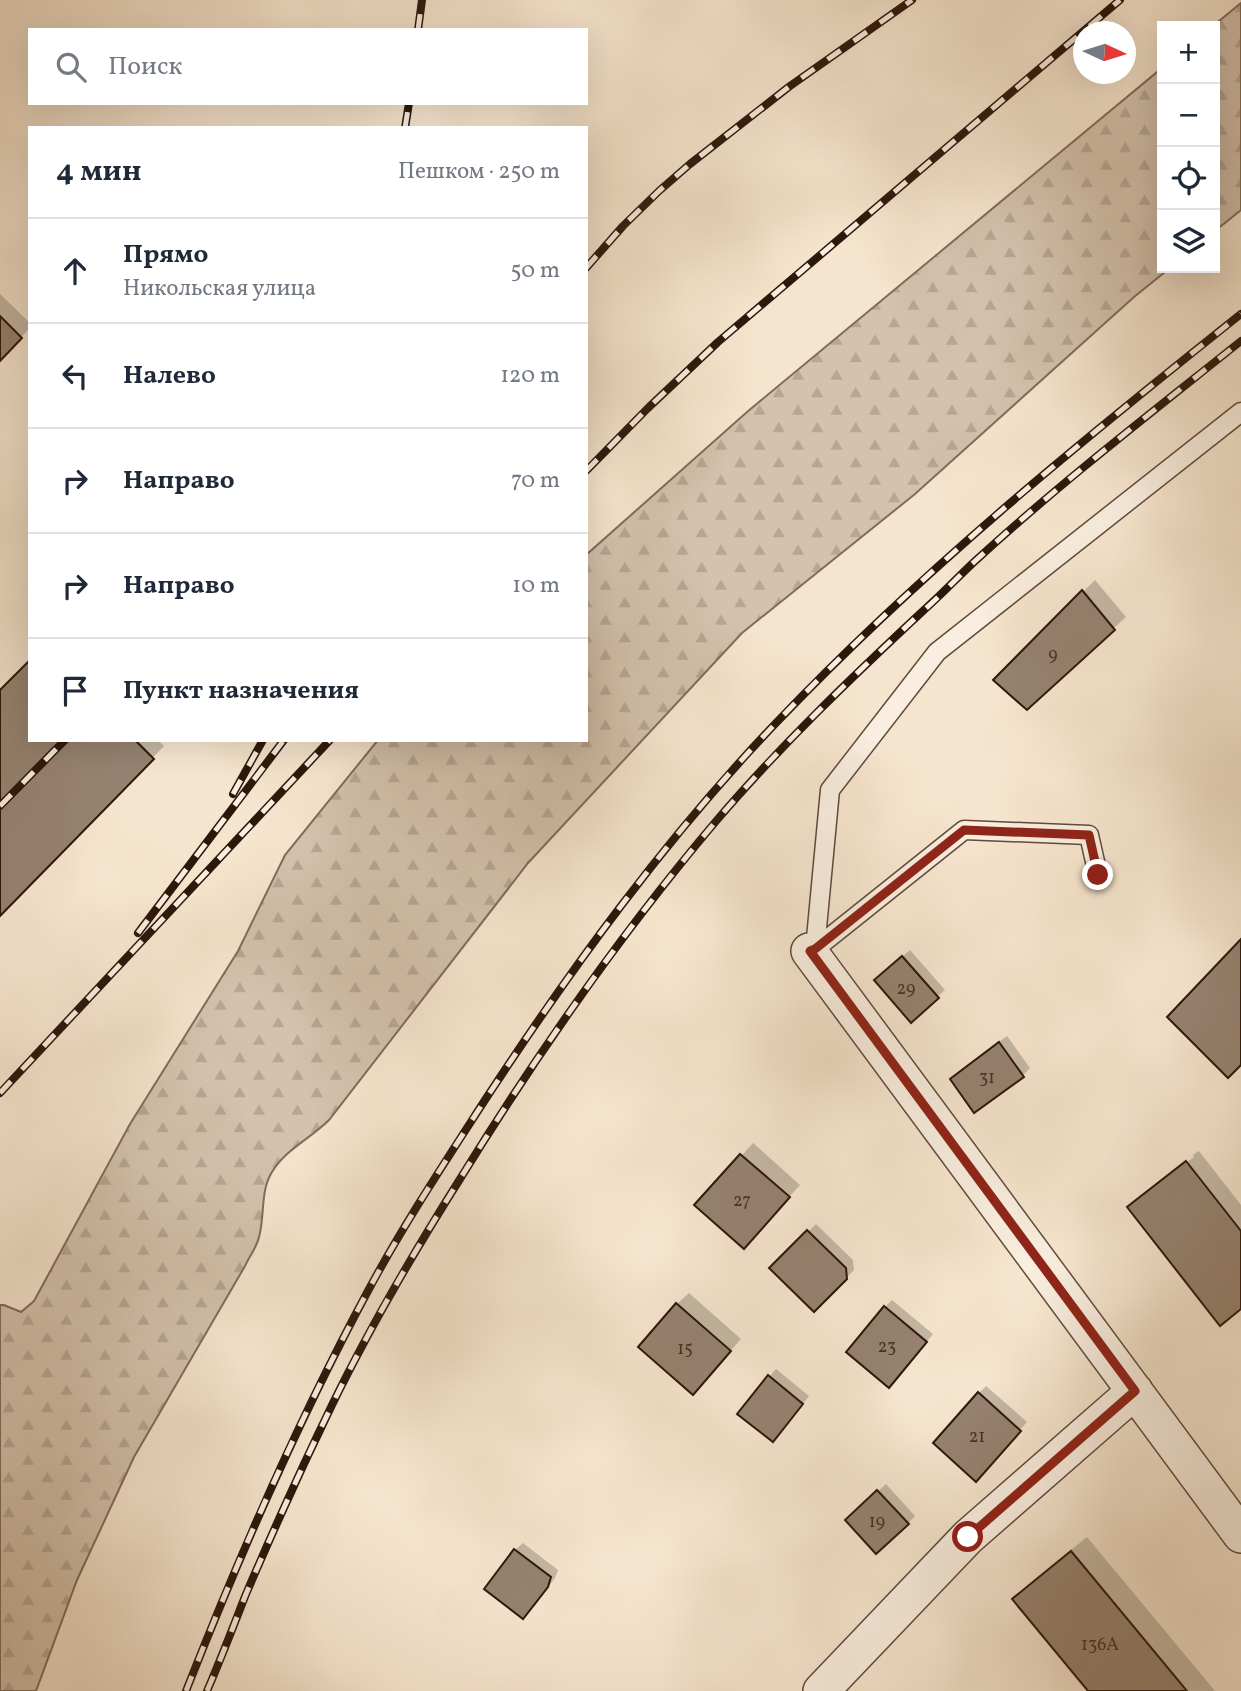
<!DOCTYPE html>
<html lang="ru">
<head>
<meta charset="utf-8">
<style>
  :root { --surface:#fff; --page:#f6f6f7; --text:#1f2937; --muted:#747a83; --line:#e0e1e3 }
  body { margin:0; font-family:Vollkorn,serif; background:var(--page); color:var(--text) }
  .controls { position:absolute; right:21px; top:21px; display:grid; overflow:hidden; border-radius:0px; box-shadow:0 7px 28px #0002 }
  .controls button { width:63px; height:63px; display:grid; place-items:center; padding:0; border:0; border-bottom:2px solid var(--line); background:var(--surface); color:var(--text); font:35px sans-serif }
  .compass { position:absolute; left:1073px; top:21px; width:63px; height:63px; border-radius:50%; background:var(--surface); box-shadow:0 7px 28px #0002; rotate:94deg }
  .stop { position:absolute; width:21px; height:21px; margin:-16px; border:5px solid #8f2418; border-radius:50%; background:#fff }
  .stop.end { background:#8f2418; border-color:#fff; box-shadow:0 2px 7px #0008 }
  .list { margin:0; padding:0; list-style:none }
  h2 { display:flex; justify-content:space-between; align-items:center; height:91px; margin:0; padding:0 28px; font-size:30px }
  h2 small { font-size:23px; font-weight:400; color:var(--muted) }
  .list li { display:grid; grid-template-columns:46px 1fr auto; gap:21px; align-items:center; box-sizing:border-box; height:105px; padding:0 28px; border-top:2px solid var(--line) }
  .list b { display:block; font-size:26px; white-space:nowrap }
  .list p { margin:0; font-size:23px; white-space:nowrap; color:var(--muted) }
  .list em { font-size:23px; font-style:normal; color:var(--muted) }
  .icon { flex:none; width:38px; height:38px; fill:none; stroke:currentColor; stroke-width:2; stroke-linecap:round; stroke-linejoin:round }
  .map { position:relative; flex:none; width:1241px; height:1691px; overflow:hidden }
  .search { position:absolute; background:var(--surface); box-shadow:0 7px 28px #0002; left:28px; top:28px; width:560px; height:77px; display:flex; align-items:center; gap:18px; box-sizing:border-box; padding:0 24px; border-radius:0px; color:var(--muted); font-size:26px }
  .panel { position:absolute; background:var(--surface); box-shadow:0 7px 28px #0002; left:28px; top:126px; width:560px; height:616px; border-radius:0px }
  .map>svg:first-child { display:block }
  .forest { fill:url(#forest-firs); stroke:#806c5c; stroke-width:2 }
  .shadow { fill:#0003 }
  .building { fill:#968270; stroke:#2d170b; stroke-width:2 }
  .lines { fill:none; stroke-linecap:round; stroke-linejoin:round }
  .lane-casing { stroke:#5f4a3c; stroke-width:21 }
  .street-casing { stroke:#5f4a3c; stroke-width:38 }
  .lane { stroke:#f9eedf; stroke-width:18 }
  .street { stroke:#f9eedf; stroke-width:35 }
  .rail-casing { stroke:#2d170b; stroke-width:8 }
  .rail { stroke:#f9eedf; stroke-width:5; stroke-dasharray:16; stroke-linecap:butt }
  .route { stroke:#8f2418; stroke-width:9 }
  .labels { text-anchor:middle; dominant-baseline:central; stroke-width:5; stroke-linejoin:round; paint-order:stroke }
  .number-label { font-size:18px; fill:#473224 }
</style>
</head>
<body>
<div class="map">
<svg width="1241" height="1691" viewBox="0 0 1241 1691">
  <defs>
    <pattern id="forest-firs" width="22" height="20" patternUnits="userSpaceOnUse" patternTransform="scale(1.75)"><rect width="22" height="20" fill="#d4c2ad"/><path d="M5 1l3.5 6h-7zM16 11l3.5 6h-7z" fill="#b6a694"/></pattern>
  </defs>
  <rect width="100%" height="100%" fill="#f6e5ce"/>
  <filter id="stains"><feTurbulence type="fractalNoise" baseFrequency=".00286" numOctaves="4"/><feColorMatrix values="0 0 0 0 .2 0 0 0 0 .09 0 0 0 0 .02 0 0 0 .5 -.17"/></filter>
  <radialGradient id="worn" r=".72"><stop offset=".6" stop-color="#630" stop-opacity="0"/><stop offset="1" stop-color="#630" stop-opacity=".3"/></radialGradient>
  <!-- forest -->
  <path class="forest" d="M1241 3V210L1215 231V26H1213Z
    M1162 68V268H1170L1134 297 915 494 742 633 528 863 329 1120C310 1139 286 1149 272 1172 260 1191 265 1216 259 1237 257 1247 249 1257 245 1266L134 1457 77 1580 36 1691H0V1305H4L21 1312 34 1301 130 1124 238 951 285 855 378 740H586V555L747 412Z"/>
  <!-- shadow -->
  <path class="shadow" d="M0 294 30 323V328L0 359Z
    M1095 580 1126 617 1027 708 995 679Z
    M0 692 30 740H158L164 746 0 914Z
    M910 950 945 990 937 997 884 973Z
    M1007 1036 1030 1068 1023 1075 975 1110 952 1079 959 1071Z
    M753 1143 800 1185 755 1235 697 1205Z
    M1199 1151 1241 1205V1307L1129 1207 1139 1197V1199L1194 1157 1193 1155Z
    M816 1224 853 1260 854 1270 814 1310 772 1268Z
    M689 1293 741 1339 704 1381 677 1304Z
    M892 1300 933 1334 897 1378 885 1307Z
    M776 1369 809 1396 780 1433 769 1377Z
    M986 1386 1027 1422 984 1472 979 1393Z
    M886 1484 915 1516 908 1523 848 1520Z
    M1087 1537 1215 1691H1091L1014 1599 1029 1584Z
    M523 1543 558 1570 555 1578 531 1609 515 1550Z"/>
  <!-- building -->
  <path class="building" d="M0 316 22 338 0 361Z
    M1082 590 1115 630 1027 710 993 680Z
    M30 660V740H135L154 759 0 916V690Z
    M1241 939V1065L1228 1078 1167 1017Z
    M902 956 939 998 911 1023 874 980Z
    M999 1042 1024 1077 974 1113 950 1079Z
    M740 1154 790 1197 744 1249 694 1205Z
    M1186 1161 1241 1231V1309L1220 1326 1127 1207Z
    M807 1230 846 1268 847 1279 814 1312 769 1268Z
    M676 1303 731 1351 693 1395 638 1347Z
    M884 1306 927 1342 889 1388 846 1352Z
    M768 1375 803 1404 773 1442 737 1414Z
    M978 1392 1021 1431 976 1482 933 1443Z
    M877 1490 909 1524 876 1554 845 1520Z
    M514 1549 551 1577 548 1587 523 1619 484 1589Z
    M1071 1551 1187 1691H1088L1012 1599Z"/>
  <g class="lines">
    <defs>
      <path id="lane" d="M815 949 964 830 1089 835 1098 875
        M809 951 815 949 830 790 937 652 1241 412"/>
      <path id="street" d="M809 951 1241 1535
        M821 1691 968 1537 1135 1391"/>
    </defs>
    <!-- lane casing -->
    <use href="#lane" class="lane-casing"/>
    <!-- street casing -->
    <use href="#street" class="street-casing"/>
    <!-- lane -->
    <use href="#lane" class="lane"/>
    <!-- street -->
    <use href="#street" class="street"/>
    <defs>
      <path id="rail" d="M418 30 422 0
        M405 128 409 103
        M586 268 623 226 659 191 690 164 790 86 912 0
        M586 471 648 408 718 342 1120 0
        M233 794 263 740
        M0 806 65 740
        M138 933 284 740
        M0 1093 330 740
        M186 1691C240 1554 299 1419 369 1289 404 1224 445 1162 485 1100 572 967 666 838 776 723 919 573 1079 443 1241 314
        M207 1691C221 1659 233 1627 246 1594 273 1531 302 1467 332 1405 370 1327 414 1252 460 1179 537 1054 622 932 717 820 781 745 852 677 924 610 941 595 957 578 974 562 1059 484 1151 413 1241 341"/>
    </defs>
    <!-- rail casing -->
    <use href="#rail" class="rail-casing"/>
    <!-- rail -->
    <use href="#rail" class="rail"/>
  </g>
  <g class="lines">
    <!-- route -->
    <path class="route" d="M968 1537 1135 1391 810 951 815 949 964 830 1089 835 1098 875"/>
  </g>
  <g class="labels">
    <!-- number labels -->
    <g class="number-label">
      <text x="1053" y="655">9</text>
      <text x="906" y="989">29</text>
      <text x="987" y="1078">31</text>
      <text x="742" y="1201">27</text>
      <text x="887" y="1347">23</text>
      <text x="685" y="1349">15</text>
      <text x="977" y="1437">21</text>
      <text x="877" y="1522">19</text>
      <text x="1100" y="1645">136А</text>
    </g>
  </g>
  <rect width="100%" height="100%" filter="url(#stains)"/>
  <rect width="100%" height="100%" fill="url(#worn)"/>
</svg>
<div class="controls">
<button>+</button>
<button>−</button>
<button><svg class="icon" aria-label="locate" viewBox="0 0 24 24"><circle cx="12" cy="12" r="6"/><path d="M12 2v4M12 18v4M2 12h4M18 12h4"/></svg></button>
<button><svg class="icon" aria-label="layers" viewBox="0 0 24 24"><path d="M12 4l9 5-9 5-9-5zM3 14l9 5 9-5"/></svg></button>
</div>
<svg class="compass" viewBox="-18 -18 36 36"><path d="M0-13l5 13h-10z" fill="#e53935"/><path d="M0 13l5-13h-10z" fill="#747a83"/></svg>
<div class="stop" style="left:968px;top:1537px"></div>
<div class="stop end" style="left:1098px;top:875px"></div>
<div class="search"><svg class="icon" aria-label="search" viewBox="0 0 24 24"><circle cx="10" cy="10" r="6"/><path d="M15 15l6 6"/></svg>Поиск</div>
<section class="panel">
<h2>4 мин<small>Пешком · 250 m</small></h2>
<ul class="list">
<li><svg class="icon" aria-label="ahead" viewBox="0 0 24 24"><path d="M12 20V5M6 11l6-6 6 6"/></svg><div><b>Прямо</b><p>Никольская улица</p></div><em>50 m</em></li>
<li><svg class="icon" aria-label="left" viewBox="0 0 24 24"><path d="M17 20v-9H6M10 6l-5 5 5 5"/></svg><div><b>Налево</b></div><em>120 m</em></li>
<li><svg class="icon" aria-label="right" viewBox="0 0 24 24"><path d="M7 20v-9h11M14 6l5 5-5 5"/></svg><div><b>Направо</b></div><em>70 m</em></li>
<li><svg class="icon" aria-label="right" viewBox="0 0 24 24"><path d="M7 20v-9h11M14 6l5 5-5 5"/></svg><div><b>Направо</b></div><em>10 m</em></li>
<li><svg class="icon" aria-label="arrive" viewBox="0 0 24 24"><path d="M6 21V4h12l-3 4 3 4H6"/></svg><div><b>Пункт назначения</b></div></li>
</ul>
</section>
</div>
</body>
</html>
